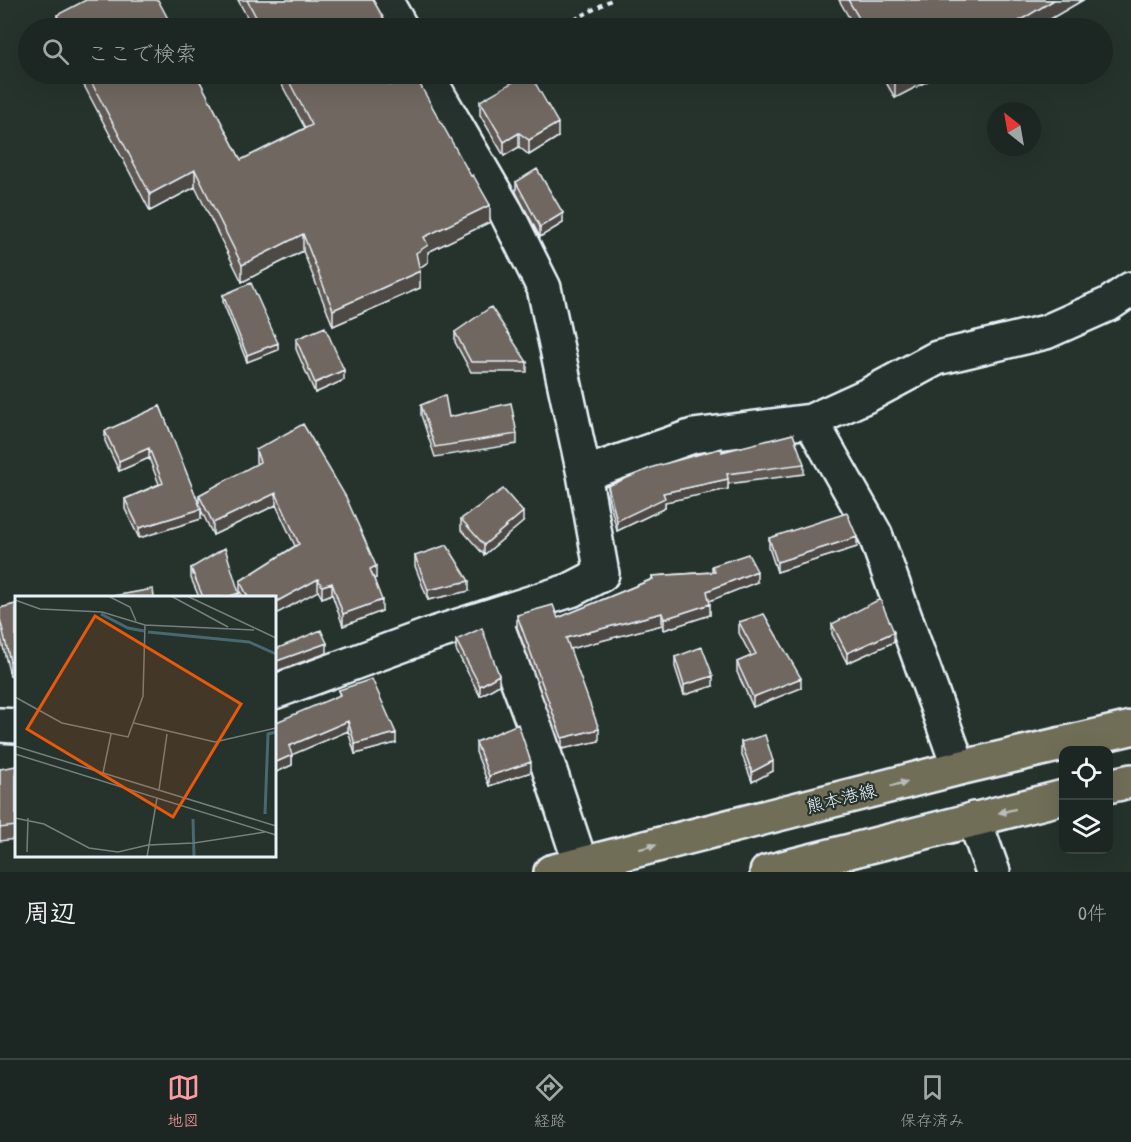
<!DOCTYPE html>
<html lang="ja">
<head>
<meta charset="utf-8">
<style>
  :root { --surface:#1c2622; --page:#29322f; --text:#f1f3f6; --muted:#a0a5a5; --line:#3a4340; --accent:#ff9aa2 }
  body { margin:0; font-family:"Patrick Hand","Klee One",sans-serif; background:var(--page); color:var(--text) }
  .controls { position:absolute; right:18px; bottom:18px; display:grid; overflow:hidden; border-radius:12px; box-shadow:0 6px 24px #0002 }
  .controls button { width:54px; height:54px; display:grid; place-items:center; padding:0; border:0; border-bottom:2px solid var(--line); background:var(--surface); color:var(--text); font:30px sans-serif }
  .compass { position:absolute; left:987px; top:102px; width:54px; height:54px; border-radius:50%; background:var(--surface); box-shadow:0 6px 24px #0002; rotate:329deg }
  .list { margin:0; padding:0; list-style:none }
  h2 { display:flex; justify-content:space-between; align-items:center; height:78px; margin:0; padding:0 24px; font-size:26px }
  h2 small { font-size:20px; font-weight:400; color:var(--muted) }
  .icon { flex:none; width:33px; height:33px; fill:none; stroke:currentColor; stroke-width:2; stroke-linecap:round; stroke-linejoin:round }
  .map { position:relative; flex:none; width:1131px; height:872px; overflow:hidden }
  .search { position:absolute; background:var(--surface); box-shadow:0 6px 24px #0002; left:18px; right:18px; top:18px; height:66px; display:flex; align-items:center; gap:15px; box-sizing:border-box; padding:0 21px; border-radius:33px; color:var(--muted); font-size:22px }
  .sheet { height:186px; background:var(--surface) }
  nav { display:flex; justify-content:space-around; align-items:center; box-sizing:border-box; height:84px; border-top:2px solid var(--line); background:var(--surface); font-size:16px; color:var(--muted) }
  nav a { display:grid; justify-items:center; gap:3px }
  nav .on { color:var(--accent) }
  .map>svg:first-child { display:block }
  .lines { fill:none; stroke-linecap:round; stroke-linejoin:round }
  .minor-casing { stroke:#e8f1f8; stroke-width:38 }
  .major-casing { stroke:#e8f1f8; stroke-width:38 }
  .path { stroke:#e8f1f8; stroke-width:4; stroke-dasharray:4.5 4.5; stroke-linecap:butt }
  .minor { stroke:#26332d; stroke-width:33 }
  .major { stroke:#716e59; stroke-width:33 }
  .wall { fill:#605953; stroke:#e8f1f8; stroke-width:1.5 }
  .shaded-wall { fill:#4e4944; stroke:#e8f1f8; stroke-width:1.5 }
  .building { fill:#706861; stroke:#e8f1f8; stroke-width:1.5 }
  .oneway { fill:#b8bdb8 }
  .labels { text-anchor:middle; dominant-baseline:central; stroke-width:4.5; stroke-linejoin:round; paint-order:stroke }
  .street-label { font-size:18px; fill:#e8f1f8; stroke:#26332d }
  .inset-river { fill:none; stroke:#4a6870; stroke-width:3 }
  .inset-road { fill:none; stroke:#747f7e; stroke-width:1.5 }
  .view { fill:#e8590c; fill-opacity:0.15; stroke:#e8590c; stroke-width:3 }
  .inset-edge { fill:none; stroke:#e8f1f8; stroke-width:3 }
</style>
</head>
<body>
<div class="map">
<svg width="1131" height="872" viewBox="0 0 1131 872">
  <rect width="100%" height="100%" fill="#26332d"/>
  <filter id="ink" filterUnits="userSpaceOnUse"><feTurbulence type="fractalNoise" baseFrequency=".0167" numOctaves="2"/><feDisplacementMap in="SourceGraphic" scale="12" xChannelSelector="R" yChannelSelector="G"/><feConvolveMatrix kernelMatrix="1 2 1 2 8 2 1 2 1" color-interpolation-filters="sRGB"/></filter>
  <g filter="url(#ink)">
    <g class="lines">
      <defs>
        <path id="minor" d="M385 0 401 28
          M811 421 875 534 959 768
          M584 474 693 436 811 421 868 395 937 358 1046 332 1109 304 1131 289
          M493 615 538 735 581 865
          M274 692 427 636 571 590 602 574 584 474 544 288 506 212 426 74
          M0 725 16 726
          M974 819 993 872"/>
        <path id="major" d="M1108 786 1131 781
          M551 872 959 768 1131 728
          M767 872 1064 797"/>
      </defs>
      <!-- minor casing -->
      <use href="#minor" class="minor-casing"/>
      <!-- major casing -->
      <use href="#major" class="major-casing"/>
      <!-- path -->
      <path class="path" d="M559 28 611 0
        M462 81 476 74"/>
      <!-- minor -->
      <use href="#minor" class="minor"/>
      <!-- major -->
      <use href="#major" class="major"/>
    </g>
    <!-- wall -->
    <path class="wall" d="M238 0H373L389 28H253Z
      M839 0H1083L1035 28H855Z
      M57 15 173 28H57Z
      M78 74H196L241 160 305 128 276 74H383L390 85 490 222 428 252V262L419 268 420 288 333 326 303 251 242 282 195 187 150 211Z
      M881 74H941L895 98Z
      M480 101 558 137 529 155 519 147 504 156 480 115Z
      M516 182 563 223 540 237 516 192Z
      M223 295 278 350 247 362 223 302Z
      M455 332 527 362V372H471L455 342Z
      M296 339 344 380 315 393 296 349Z
      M421 405 449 417 517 434V444L435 457 421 415Z
      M160 406 199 505V495L257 464 256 462V450L376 578 374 579 382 611 343 626 332 594 322 598 318 591 274 597H243L240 592V581L295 546 276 505 213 535 201 510V519L139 538 125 509V499L159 484 149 458 119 471 105 441V431Z
      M722 452 804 464V474L728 484V489L665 502V508L617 531 608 496V486Z
      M461 519 523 522 484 555 461 529Z
      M769 538 857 547 777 572 769 548Z
      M415 556 469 591 428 600 415 566Z
      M712 566 757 582 709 601 710 615 664 630 662 625 569 649 599 741 562 749 517 627V615L558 618 652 579V576L712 572Z
      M191 568 239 597H199L191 578Z
      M16 604V674L10 676 0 634V608Z
      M739 622 801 688 753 707 737 672V662L751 656 739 633Z
      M832 624 894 642 847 663 832 634Z
      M456 640 499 685 480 696 456 650Z
      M675 657 713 686 684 695 675 667Z
      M339 690 396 743 355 754 348 731 292 754V765L274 773 339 696Z
      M476 742 531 772 489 786 476 752Z
      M741 742 773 771 752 782 741 752Z
      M16 767V839L0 841V769Z"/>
    <!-- shaded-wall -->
    <path class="shaded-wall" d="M1054 0H1083L1035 28H1007Z
      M910 74H941L895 98V81Z
      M558 123V137L529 155V140Z
      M519 133V147L504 156V142Z
      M195 170V187L150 211V194Z
      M490 205V222L428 252V262L416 270V253L424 237Z
      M563 213V223L540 237V227Z
      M303 234V251L242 282V265Z
      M420 271V288L333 326V310Z
      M278 343V350L247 362V355Z
      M344 370V380L315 393V383Z
      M149 448V458L119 471V461Z
      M728 479V489L665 502V508L617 531V521L663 493Z
      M276 493V505L213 535V523Z
      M201 509V519L139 538V528Z
      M523 512V522L484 555V545Z
      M857 537V547L777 572V562Z
      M376 566V578L370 580V569Z
      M757 571V582L707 602V591Z
      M318 579V591L274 615V603Z
      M469 581V591L428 600V590Z
      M332 583V594L322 598V586Z
      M239 593V597H227Z
      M382 600V611L343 626V614Z
      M710 604V615L664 630V619Z
      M662 613V625L566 650V638Z
      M894 632V642L847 663V653Z
      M327 643V653L274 672V662Z
      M16 660V674L10 676V661Z
      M499 675V685L480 696V686Z
      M713 676V686L684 695V685Z
      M801 678V688L753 707V697Z
      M348 721V731L289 756V746Z
      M599 729V741L562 749V738Z
      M396 733V743L355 754V744Z
      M292 755V765L274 773V763Z
      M773 761V771L752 782V772Z
      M531 762V772L489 786V776Z"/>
    <!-- building -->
    <path class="building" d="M86 0H158L173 28H64L57 15Z
      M247 0H373L389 28H262Z
      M848 0H1054L1007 28H865Z
      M87 74H196L241 160 312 125 285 74H383L390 85 414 74 471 176 473 175 490 205 424 237 428 245 416 253 420 271 333 310 303 234 242 265 195 170 150 194Z
      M527 74H530L558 123 529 140 519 133 504 142 480 101Z
      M891 74H910L895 81Z
      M537 169 563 213 540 227 516 182Z
      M251 283 278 343 247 355 223 295Z
      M491 307 527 362H471L455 332Z
      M325 327 344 370 315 383 296 339Z
      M445 395 449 417 511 403 517 434 435 447 421 405Z
      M160 406 201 509 139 528 125 499 163 483 149 448 119 461 105 431Z
      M303 424 346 497 376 566 370 569 382 600 343 614 332 583 322 586 318 579 274 603V597H248L240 581 299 544 276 493 213 523 199 495 260 462 256 450Z
      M793 434 804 464 727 474 728 479 663 493 665 498 617 521 608 486 653 467 722 448V452Z
      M503 489 523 512 484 545 461 519Z
      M847 513 857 537 777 562 769 538Z
      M447 545 469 581 428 590 415 556Z
      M225 548 239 593 227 597H203L191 568Z
      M748 554 757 571 707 591 710 604 664 619 662 613 566 638 599 729 562 738 517 615 553 605 558 618 653 579 652 576 715 572 712 566Z
      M153 589 154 597H108Z
      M880 599 894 632 847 653 832 624Z
      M16 604V660L10 661 0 619V608Z
      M764 614 801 678 753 697 737 662 756 654 739 622Z
      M482 628 499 675 480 686 456 640Z
      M321 630 327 643 274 662V654L277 653 276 649Z
      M702 647 713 676 684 685 675 657Z
      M372 679 396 733 355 744 348 721 289 746 292 755 274 763V723L340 695 339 690Z
      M518 724 531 762 489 776 476 742Z
      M765 735 773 761 752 772 741 742Z
      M16 766V826L0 828V769Z"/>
    <!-- one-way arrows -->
    <defs><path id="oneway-solid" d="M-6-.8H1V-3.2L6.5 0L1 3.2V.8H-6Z" transform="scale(1.5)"/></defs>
    <g class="oneway">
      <use href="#oneway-solid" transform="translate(899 784) rotate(-14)"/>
      <use href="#oneway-solid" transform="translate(1007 811) rotate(166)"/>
      <use href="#oneway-solid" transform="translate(648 847) rotate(-14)"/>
    </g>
  </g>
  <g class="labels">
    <!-- street labels -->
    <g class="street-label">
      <text transform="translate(841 798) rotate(-14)">熊本港線</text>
    </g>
  </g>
  <!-- overview -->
  <g transform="translate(15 596)">
    <rect width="261" height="261" fill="#26332d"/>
    <path class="inset-river" d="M86 18 113 32 129 35M133 36 234 46 261 58M250 218 253 138 261 136M178 223 179 261"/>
    <path class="inset-road" d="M93 0 115 11 121 25M156 0 213 31M172 0 261 42M0 4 25 13 87 16 130 29 239 34M0 101 47 127 113 141 128 100 130 29M119 127 200 146 261 132M0 150 261 230M0 158 261 239M88 177 96 138M144 194 152 138M0 222 29 228 74 252 103 256 133 249 179 247 250 236M12 256 13 222M132 261 142 202"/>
    <path class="view" d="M80 20 226 108 158 221 12 133Z"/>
    <rect width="261" height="261" class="inset-edge"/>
  </g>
</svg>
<div class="controls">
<button><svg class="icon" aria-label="locate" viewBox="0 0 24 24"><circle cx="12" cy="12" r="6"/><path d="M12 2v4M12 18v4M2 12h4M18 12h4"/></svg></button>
<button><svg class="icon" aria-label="layers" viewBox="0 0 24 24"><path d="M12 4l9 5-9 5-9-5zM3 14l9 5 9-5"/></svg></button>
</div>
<svg class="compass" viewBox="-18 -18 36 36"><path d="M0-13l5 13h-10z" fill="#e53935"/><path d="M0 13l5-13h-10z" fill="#a0a5a5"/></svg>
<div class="search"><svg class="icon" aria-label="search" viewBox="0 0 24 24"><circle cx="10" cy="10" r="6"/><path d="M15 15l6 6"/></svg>ここで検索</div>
</div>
<section class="sheet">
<h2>周辺<small>0件</small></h2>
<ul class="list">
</ul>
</section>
<nav>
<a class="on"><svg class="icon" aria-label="map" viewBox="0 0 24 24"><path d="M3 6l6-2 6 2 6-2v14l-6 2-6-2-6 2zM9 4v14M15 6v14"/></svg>地図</a>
<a><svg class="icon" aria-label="directions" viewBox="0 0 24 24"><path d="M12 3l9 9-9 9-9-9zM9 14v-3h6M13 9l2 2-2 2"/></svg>経路</a>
<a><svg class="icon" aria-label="saved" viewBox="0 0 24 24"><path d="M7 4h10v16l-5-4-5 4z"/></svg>保存済み</a>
</nav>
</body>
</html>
